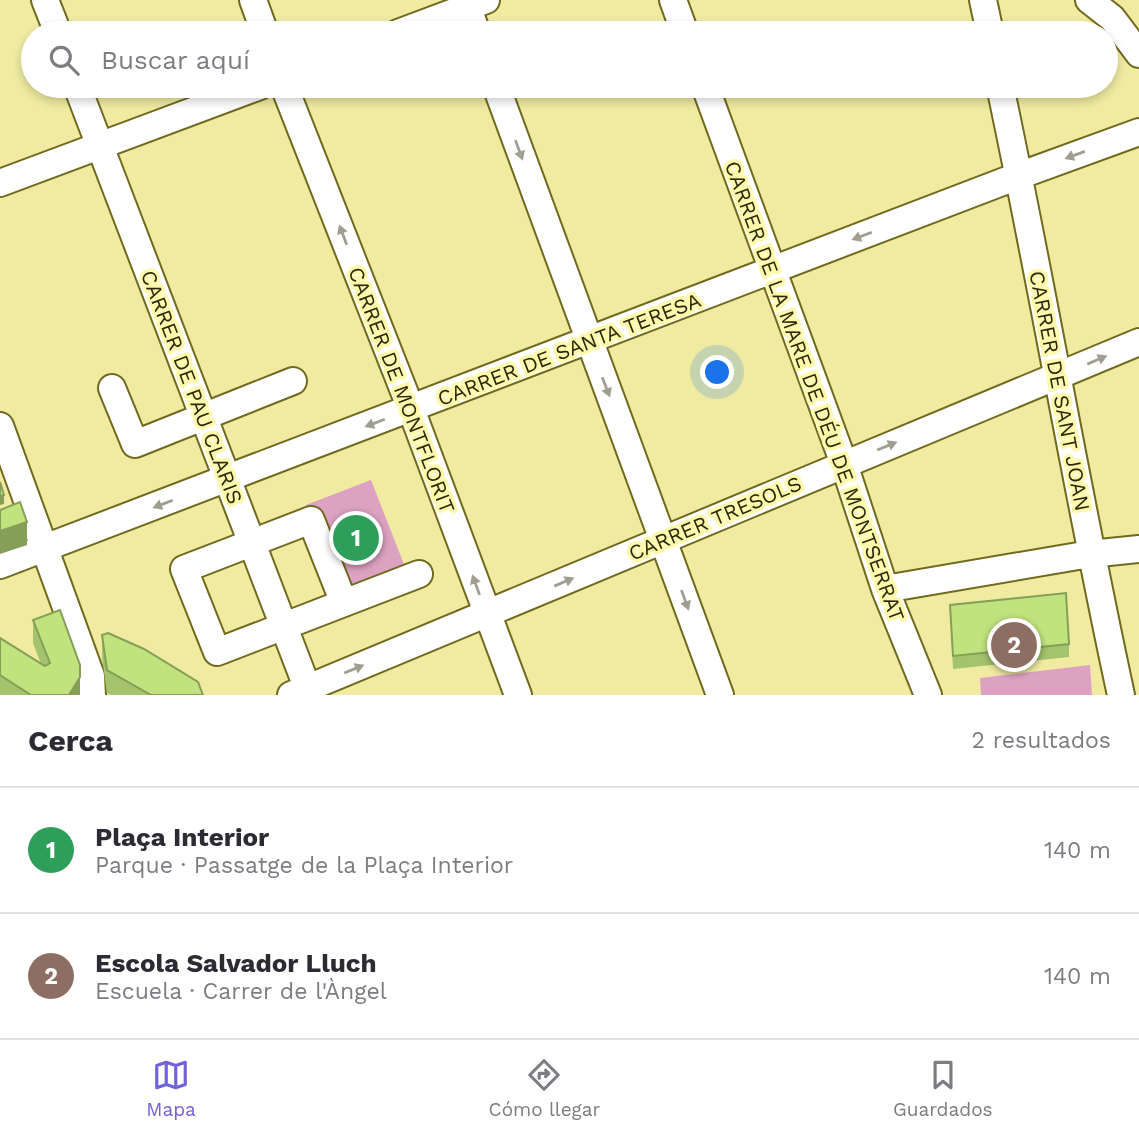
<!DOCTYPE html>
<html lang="es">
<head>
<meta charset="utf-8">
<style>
  :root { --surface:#fff; --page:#f2f2f3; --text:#2b2b33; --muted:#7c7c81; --line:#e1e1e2; --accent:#7162dc }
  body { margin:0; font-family:"Work Sans",sans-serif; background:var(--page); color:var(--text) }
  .you { position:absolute; left:718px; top:373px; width:24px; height:24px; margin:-18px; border:5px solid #fff; border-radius:50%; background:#1a73e8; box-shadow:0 0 0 10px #1a73e833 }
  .badge { display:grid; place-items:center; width:46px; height:46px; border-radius:50%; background:var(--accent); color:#fff; font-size:23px; font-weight:700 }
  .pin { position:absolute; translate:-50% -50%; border:4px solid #fff; box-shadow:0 2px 7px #0006 }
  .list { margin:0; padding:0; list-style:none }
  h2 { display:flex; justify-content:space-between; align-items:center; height:91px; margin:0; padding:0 28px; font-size:30px }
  h2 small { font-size:23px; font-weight:400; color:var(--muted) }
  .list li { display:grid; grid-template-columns:46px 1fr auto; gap:21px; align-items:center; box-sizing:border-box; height:126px; padding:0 28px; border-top:2px solid var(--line) }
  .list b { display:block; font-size:26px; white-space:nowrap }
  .list p { margin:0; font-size:23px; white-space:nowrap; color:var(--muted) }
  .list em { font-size:23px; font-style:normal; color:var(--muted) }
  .icon { flex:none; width:38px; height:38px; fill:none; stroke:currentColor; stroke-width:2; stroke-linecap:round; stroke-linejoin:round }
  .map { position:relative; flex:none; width:1139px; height:695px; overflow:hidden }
  .search { position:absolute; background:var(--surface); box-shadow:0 4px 10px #0003; left:21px; right:21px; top:21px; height:77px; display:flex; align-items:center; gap:18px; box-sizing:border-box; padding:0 24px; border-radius:38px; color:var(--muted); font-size:26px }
  .sheet { height:343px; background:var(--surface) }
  nav { display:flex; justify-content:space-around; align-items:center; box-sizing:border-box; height:98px; border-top:2px solid var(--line); background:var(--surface); font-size:19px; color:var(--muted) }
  nav a { display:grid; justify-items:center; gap:4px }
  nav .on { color:var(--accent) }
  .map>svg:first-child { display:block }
  .green { fill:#dda2c2 }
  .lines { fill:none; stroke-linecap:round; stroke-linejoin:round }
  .minor-casing { stroke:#706a1e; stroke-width:30 }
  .minor { stroke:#fff; stroke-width:26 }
  .wall { fill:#a5c36c }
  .shaded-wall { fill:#869f58 }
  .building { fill:#c0e37e; stroke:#869f58; stroke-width:2 }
  .oneway { fill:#9f9e90 }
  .labels { text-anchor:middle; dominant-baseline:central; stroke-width:7; stroke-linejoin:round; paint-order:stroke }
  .street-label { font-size:21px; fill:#2a2809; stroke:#fef9ad }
</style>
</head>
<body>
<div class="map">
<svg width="1139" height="695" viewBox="0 0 1139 695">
  <rect width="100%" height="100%" fill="#f0eba1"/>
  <!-- green -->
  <path class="green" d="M371 480 407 572 341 597 306 505Z
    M1090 665 1092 695H981L980 678Z"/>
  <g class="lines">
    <defs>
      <path id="minor" d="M45 0 58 33
        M253 0 265 33
        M465 0 477 33
        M673 0 685 33
        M983 0 990 33
        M1089 0 1112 18 1139 54
        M398 33 486 0
        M77 86 310 695
        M284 86 411 409 518 695
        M496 86 720 695
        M705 86 844 464 885 589 928 695
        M1000 86C1043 288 1077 493 1121 695
        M0 183 260 86
        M112 388 135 444 293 381
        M0 426 91 676 92 695
        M0 565 1018 176 1139 132
        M885 589 1090 554 1139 549
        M344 603 311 520 184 569 217 652 419 574
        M291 695 1139 342"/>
    </defs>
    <!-- minor casing -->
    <use href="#minor" class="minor-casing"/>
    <!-- minor -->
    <use href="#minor" class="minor"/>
  </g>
  <!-- wall -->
  <path class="wall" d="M950 605 1069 644V657L953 669Z
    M33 620 80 695H0V638L41 664 33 643Z
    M102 635 203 695H111L107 693 102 658Z"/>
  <!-- shaded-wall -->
  <path class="shaded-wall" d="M4 495V504L0 505V496Z
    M27 522V545L0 554V531Z
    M80 677V695H69Z"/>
  <!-- building -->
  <path class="building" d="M0 482 4 495 0 496Z
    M20 502 27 522 0 531V510Z
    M1066 593 1069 644 953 656 950 605Z
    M60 610 80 665V677L69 695H31L0 675V638L45 666 50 663 33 620Z
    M108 633 144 649 198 682 203 695H151L107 670 102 635Z"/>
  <!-- one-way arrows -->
  <defs><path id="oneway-solid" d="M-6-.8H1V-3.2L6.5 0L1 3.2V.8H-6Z" transform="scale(1.75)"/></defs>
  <g class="oneway">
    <use href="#oneway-solid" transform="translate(519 150) rotate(70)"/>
    <use href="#oneway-solid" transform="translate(1075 155) rotate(160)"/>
    <use href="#oneway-solid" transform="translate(343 235) rotate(-111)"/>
    <use href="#oneway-solid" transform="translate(862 236) rotate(159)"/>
    <use href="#oneway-solid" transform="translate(1097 360) rotate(-23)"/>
    <use href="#oneway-solid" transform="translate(606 387) rotate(69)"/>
    <use href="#oneway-solid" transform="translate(375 423) rotate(159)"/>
    <use href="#oneway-solid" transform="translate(887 446) rotate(-22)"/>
    <use href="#oneway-solid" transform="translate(163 504) rotate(159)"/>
    <use href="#oneway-solid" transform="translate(564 582) rotate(-23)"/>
    <use href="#oneway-solid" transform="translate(476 585) rotate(-110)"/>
    <use href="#oneway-solid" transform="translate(685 600) rotate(70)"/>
    <use href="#oneway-solid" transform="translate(354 669) rotate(-22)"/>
  </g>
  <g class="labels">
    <!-- street labels -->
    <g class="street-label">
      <text transform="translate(569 349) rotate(-21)">CARRER DE SANTA TERESA</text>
      <text transform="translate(192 387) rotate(69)">CARRER DE PAU CLARIS</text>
      <text transform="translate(402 390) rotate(69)">CARRER DE MONTFLORIT</text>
      <text transform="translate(815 391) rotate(70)">CARRER DE LA MARE DE DÉU DE MONTSERRAT</text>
      <text transform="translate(1060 391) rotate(79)">CARRER DE SANT JOAN</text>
      <text transform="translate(715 518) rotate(-23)">CARRER TRESOLS</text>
    </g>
  </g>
</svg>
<div class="you"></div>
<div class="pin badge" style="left:356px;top:538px;background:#2e9e5b">1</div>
<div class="pin badge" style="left:1014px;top:645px;background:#8d6e63">2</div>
<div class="search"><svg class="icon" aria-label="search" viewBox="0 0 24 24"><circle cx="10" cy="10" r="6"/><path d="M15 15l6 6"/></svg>Buscar aquí</div>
</div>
<section class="sheet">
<h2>Cerca<small>2 resultados</small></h2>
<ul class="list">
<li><span class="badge" style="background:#2e9e5b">1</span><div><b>Plaça Interior</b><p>Parque · Passatge de la Plaça Interior</p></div><em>140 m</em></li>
<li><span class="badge" style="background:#8d6e63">2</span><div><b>Escola Salvador Lluch</b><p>Escuela · Carrer de l'Àngel</p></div><em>140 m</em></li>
</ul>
</section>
<nav>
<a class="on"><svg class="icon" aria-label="map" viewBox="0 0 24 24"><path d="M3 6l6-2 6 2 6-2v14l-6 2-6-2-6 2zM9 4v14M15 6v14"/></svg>Mapa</a>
<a><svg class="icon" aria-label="directions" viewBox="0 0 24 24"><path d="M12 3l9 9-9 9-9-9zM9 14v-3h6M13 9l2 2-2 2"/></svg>Cómo llegar</a>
<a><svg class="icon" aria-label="saved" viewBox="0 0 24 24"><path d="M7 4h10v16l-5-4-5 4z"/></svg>Guardados</a>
</nav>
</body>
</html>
